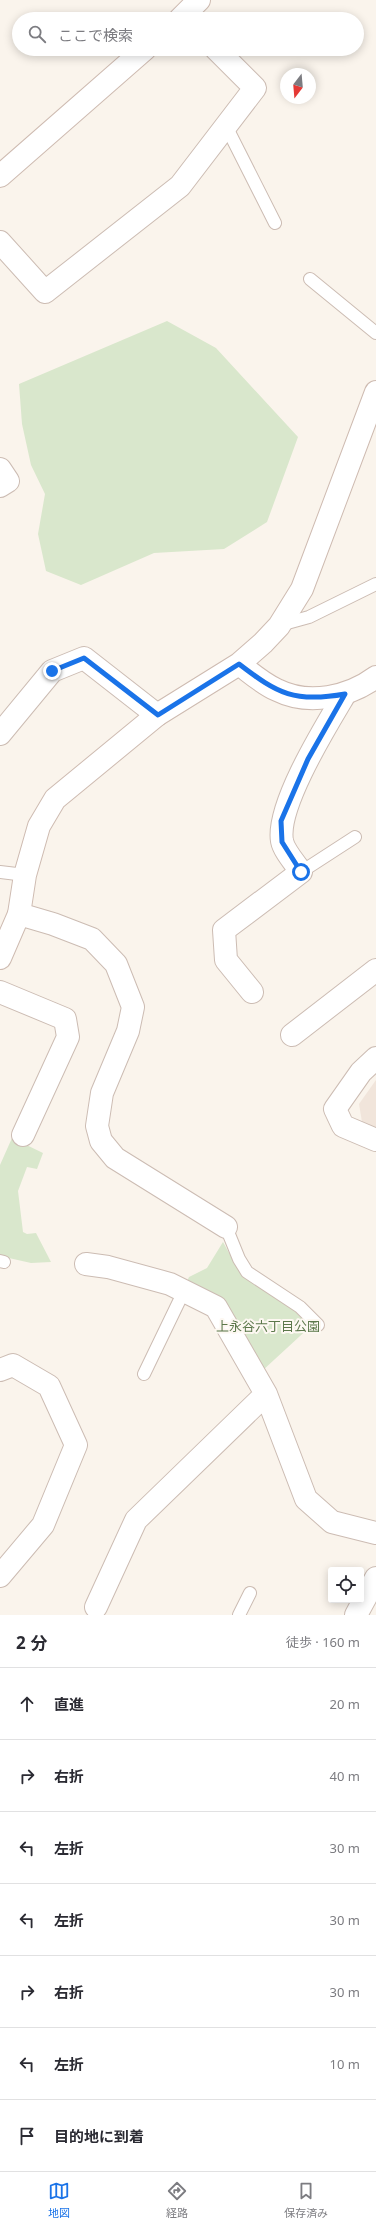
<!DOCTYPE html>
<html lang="ja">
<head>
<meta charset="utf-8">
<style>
  :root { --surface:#fff; --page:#f2f2f3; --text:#2b2b33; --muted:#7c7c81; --line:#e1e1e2; --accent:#1a73e8 }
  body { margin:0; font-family:"Noto Sans","Noto Sans JP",sans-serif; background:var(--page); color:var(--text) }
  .controls { position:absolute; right:12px; bottom:12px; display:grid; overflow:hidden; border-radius:4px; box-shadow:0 2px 10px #0003 }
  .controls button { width:36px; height:36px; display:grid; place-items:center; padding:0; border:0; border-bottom:1px solid var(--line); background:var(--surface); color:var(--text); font:20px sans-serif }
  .compass { position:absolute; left:280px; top:68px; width:36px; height:36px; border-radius:50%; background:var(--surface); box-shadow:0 2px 10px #0003; rotate:196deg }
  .stop { position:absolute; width:12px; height:12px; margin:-9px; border:3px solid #1a73e8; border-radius:50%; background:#fff }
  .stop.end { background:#1a73e8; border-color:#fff; box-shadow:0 1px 4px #0008 }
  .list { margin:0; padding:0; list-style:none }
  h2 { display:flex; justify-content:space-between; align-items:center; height:52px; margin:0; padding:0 16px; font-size:17px }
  h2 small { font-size:13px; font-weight:400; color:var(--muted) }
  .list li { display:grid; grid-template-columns:26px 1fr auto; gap:12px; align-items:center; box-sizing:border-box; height:72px; padding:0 16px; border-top:1px solid var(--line) }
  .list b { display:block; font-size:15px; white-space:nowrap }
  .list em { font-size:13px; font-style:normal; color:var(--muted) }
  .icon { flex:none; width:22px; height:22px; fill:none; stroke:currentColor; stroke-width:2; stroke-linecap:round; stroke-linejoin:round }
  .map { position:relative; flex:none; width:376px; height:1615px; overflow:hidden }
  .search { position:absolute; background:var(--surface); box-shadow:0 2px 10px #0003; left:12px; right:12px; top:12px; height:44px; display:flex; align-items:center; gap:10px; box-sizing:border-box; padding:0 14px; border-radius:22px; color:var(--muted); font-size:15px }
  .sheet { height:556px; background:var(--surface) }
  nav { display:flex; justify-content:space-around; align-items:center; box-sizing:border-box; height:56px; border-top:1px solid var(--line); background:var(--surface); font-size:11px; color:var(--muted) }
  nav a { display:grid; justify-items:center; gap:2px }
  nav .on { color:var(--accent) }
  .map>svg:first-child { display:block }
  .residential { fill:#f1e5db }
  .green { fill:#d9e7cc }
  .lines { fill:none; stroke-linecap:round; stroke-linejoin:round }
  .lane-casing { stroke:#ccbcb3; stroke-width:14 }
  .street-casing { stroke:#ccbcb3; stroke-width:24 }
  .secondary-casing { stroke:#cebbb1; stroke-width:24 }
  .lane { stroke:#fff; stroke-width:12 }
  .street { stroke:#fff; stroke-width:22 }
  .secondary { stroke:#fff; stroke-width:22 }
  .route { stroke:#1a73e8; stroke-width:5 }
  .labels { text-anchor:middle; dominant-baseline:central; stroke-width:4; stroke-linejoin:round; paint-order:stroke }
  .park-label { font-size:13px; fill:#5c784b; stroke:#fdf8f2 }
</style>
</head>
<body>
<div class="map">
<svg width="376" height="1615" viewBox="0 0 376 1615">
  <rect width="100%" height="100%" fill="#faf4ec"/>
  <!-- residential -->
  <path class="residential" d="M376 1080V1128L362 1122 359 1104Z"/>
  <!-- green -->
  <path class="green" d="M167 321 216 348 298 437 267 522 224 549 154 553 81 585 46 571 38 534 45 494 31 465 22 424 19 384Z
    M12 1138 43 1153 37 1169 27 1167 18 1191 23 1232 27 1234 36 1233 51 1262 31 1263 0 1256V1165Z
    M223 1242 240 1273 298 1311 312 1325 262 1371 186 1284 189 1277 207 1268Z"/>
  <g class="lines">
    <defs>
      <path id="lane" d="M226 126 275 223
        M310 279 376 333
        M280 625 309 617 376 584
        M0 872 25 875
        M301 872 355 837
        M226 1227 239 1259 247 1272 300 1307 318 1325
        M0 1261 4 1262
        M144 1374 184 1291
        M239 1615 250 1593"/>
      <path id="street" d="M0 242 45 292 180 186 255 88 216 49
        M0 469 8 481 0 486
        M0 734 52 671 84 658 157 715
        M19 914 53 924 92 939 116 964 133 1007 128 1031 102 1093 97 1126 101 1141 115 1158 226 1227
        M0 992 65 1019 68 1037 23 1135
        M252 992 226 960 224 930 301 872C295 863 284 851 282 841 276 806 326 726 345 694
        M292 1035 376 970
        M376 1058 361 1072 335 1109 343 1126 376 1140
        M86 1264 108 1267 170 1284 216 1307 266 1394 306 1499 332 1522 376 1533
        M0 1370 13 1365 49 1386 76 1445 43 1525 0 1576
        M96 1607 136 1520 266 1394
        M356 1615 376 1578"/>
      <path id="secondary" d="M180 19 199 0
        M0 176 145 49
        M239 664C251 673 263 684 277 690 309 706 349 697 376 677
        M0 958 19 914 25 875 39 826 55 799 157 715 239 664 263 643 279 626 302 589 376 392"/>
    </defs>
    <!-- lane casing -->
    <use href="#lane" class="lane-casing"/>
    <!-- street casing -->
    <use href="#street" class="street-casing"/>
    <!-- secondary casing -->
    <use href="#secondary" class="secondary-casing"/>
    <!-- lane -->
    <use href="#lane" class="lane"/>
    <!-- street -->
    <use href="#street" class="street"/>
    <!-- secondary -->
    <use href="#secondary" class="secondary"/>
  </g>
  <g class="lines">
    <!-- route -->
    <path class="route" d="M52 671 84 658 158 715 239 664C278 694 295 703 345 694L308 759 281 821 282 842 301 872"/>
  </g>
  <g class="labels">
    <!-- park labels -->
    <g class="park-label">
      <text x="268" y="1326">上永谷六丁目公園</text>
    </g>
  </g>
</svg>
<div class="controls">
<button><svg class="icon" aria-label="locate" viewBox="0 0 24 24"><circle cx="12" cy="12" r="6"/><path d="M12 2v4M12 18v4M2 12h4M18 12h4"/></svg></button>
</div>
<svg class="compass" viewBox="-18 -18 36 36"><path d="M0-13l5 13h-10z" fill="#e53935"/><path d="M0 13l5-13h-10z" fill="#7c7c81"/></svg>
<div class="stop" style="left:301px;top:872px"></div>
<div class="stop end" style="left:52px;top:671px"></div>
<div class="search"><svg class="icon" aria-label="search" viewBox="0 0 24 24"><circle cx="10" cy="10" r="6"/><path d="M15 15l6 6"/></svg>ここで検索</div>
</div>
<section class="sheet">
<h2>2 分<small>徒歩 · 160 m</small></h2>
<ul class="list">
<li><svg class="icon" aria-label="ahead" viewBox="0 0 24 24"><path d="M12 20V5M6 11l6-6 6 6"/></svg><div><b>直進</b></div><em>20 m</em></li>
<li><svg class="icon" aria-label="right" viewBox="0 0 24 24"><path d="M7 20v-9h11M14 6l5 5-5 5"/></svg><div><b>右折</b></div><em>40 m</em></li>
<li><svg class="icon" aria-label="left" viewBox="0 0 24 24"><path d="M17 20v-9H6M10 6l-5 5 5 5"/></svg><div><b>左折</b></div><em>30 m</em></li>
<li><svg class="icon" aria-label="left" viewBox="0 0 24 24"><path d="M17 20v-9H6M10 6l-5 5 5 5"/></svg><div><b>左折</b></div><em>30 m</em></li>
<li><svg class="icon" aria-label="right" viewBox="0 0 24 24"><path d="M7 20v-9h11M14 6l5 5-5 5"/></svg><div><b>右折</b></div><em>30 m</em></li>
<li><svg class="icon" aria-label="left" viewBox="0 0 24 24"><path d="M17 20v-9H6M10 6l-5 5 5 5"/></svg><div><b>左折</b></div><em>10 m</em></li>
<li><svg class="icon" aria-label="arrive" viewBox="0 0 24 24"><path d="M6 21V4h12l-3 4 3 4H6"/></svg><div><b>目的地に到着</b></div></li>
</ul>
</section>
<nav>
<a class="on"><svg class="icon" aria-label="map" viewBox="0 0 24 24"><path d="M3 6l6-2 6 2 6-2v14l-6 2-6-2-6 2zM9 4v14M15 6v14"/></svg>地図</a>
<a><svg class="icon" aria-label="directions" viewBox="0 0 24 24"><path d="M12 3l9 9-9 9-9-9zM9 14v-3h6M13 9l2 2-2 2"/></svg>経路</a>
<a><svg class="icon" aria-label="saved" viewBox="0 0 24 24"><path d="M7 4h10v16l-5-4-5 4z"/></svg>保存済み</a>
</nav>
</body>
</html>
